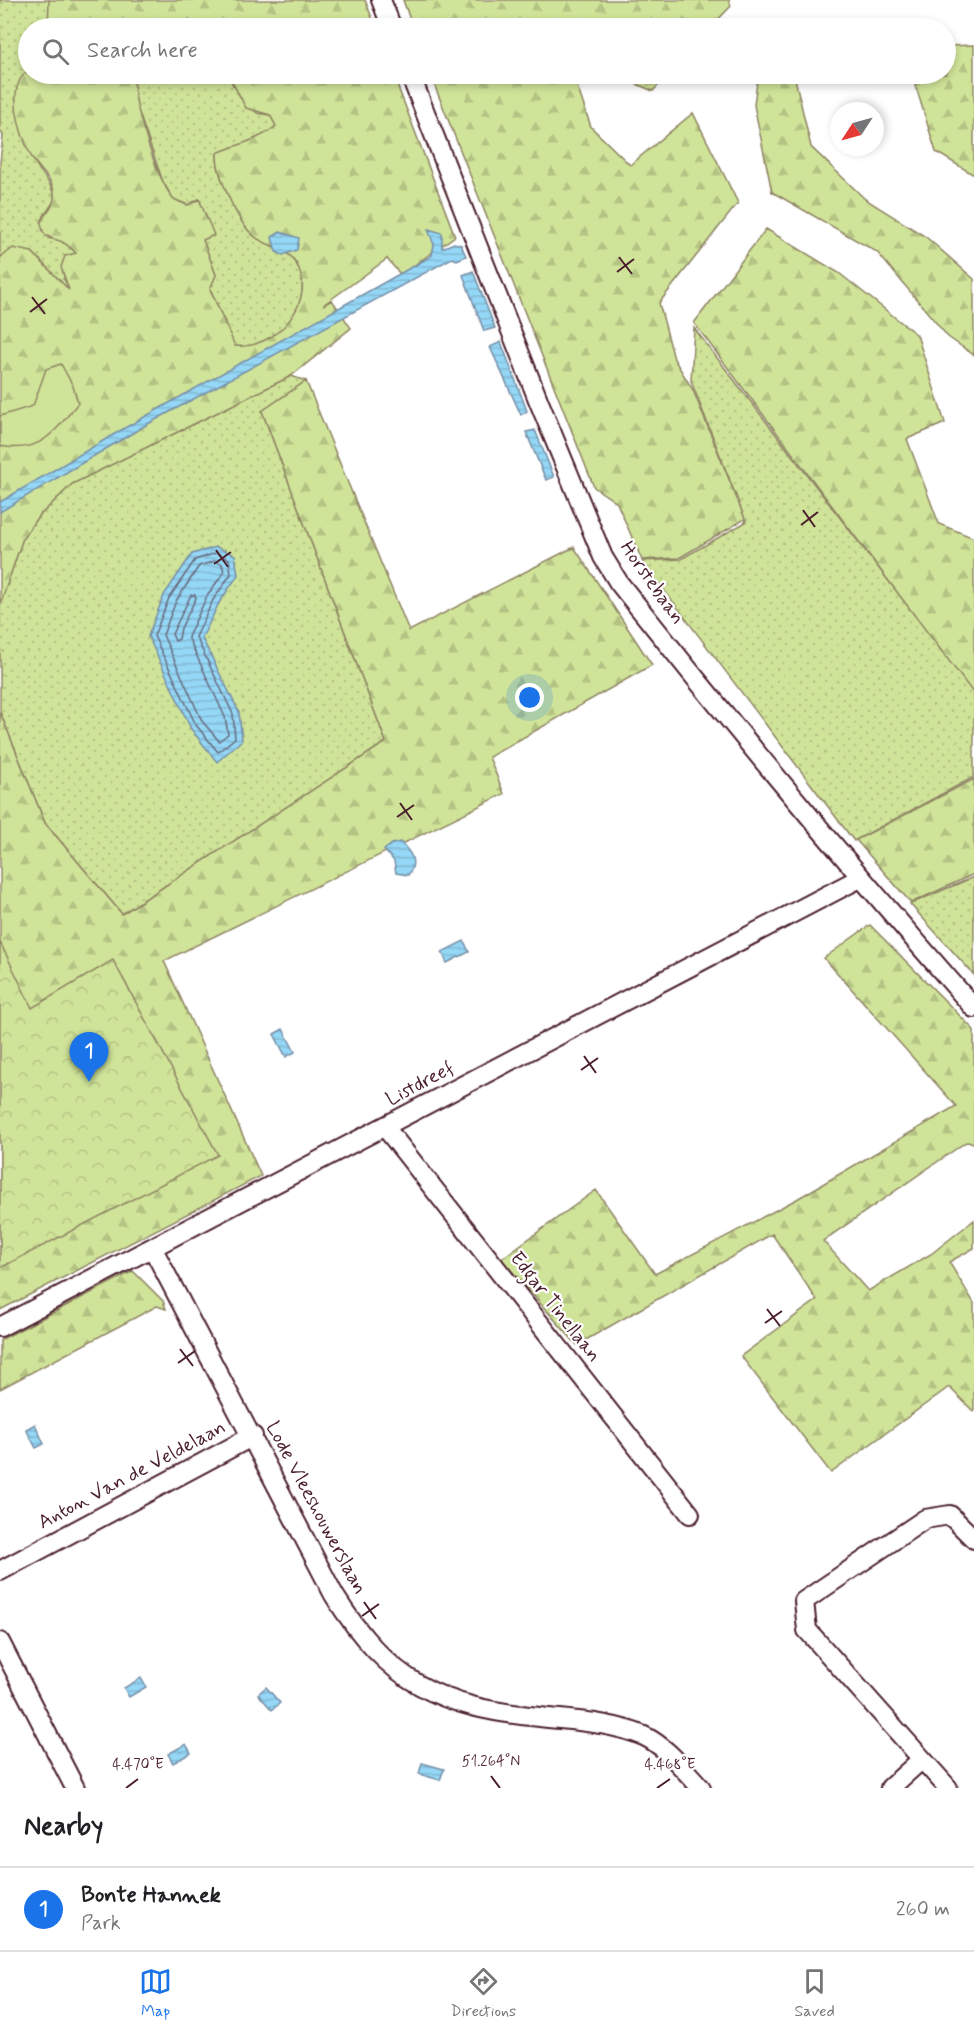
<!DOCTYPE html>
<html lang="en">
<head>
<meta charset="utf-8">
<style>
  :root { --surface:#fff; --page:#f2f2f2; --text:#202124; --muted:#757577; --line:#e0e0e0; --accent:#1a73e8 }
  body { margin:0; font-family:Mynerve,sans-serif; background:var(--page); color:var(--text) }
  .compass { position:absolute; left:830px; top:102px; width:54px; height:54px; border-radius:50%; background:var(--surface); box-shadow:0 3px 9px #0003; rotate:234deg }
  .you { position:absolute; left:530px; top:698px; width:21px; height:21px; margin:-15px; border:4px solid #fff; border-radius:50%; background:#1a73e8; box-shadow:0 0 0 9px #1a73e833 }
  .badge { display:grid; place-items:center; width:39px; height:39px; border-radius:50%; background:var(--accent); color:#fff; font-size:20px; font-weight:700 }
  .pin { position:absolute; translate:-50% -50px; filter:drop-shadow(0 2px 3px #0008) }
  .pin::after { content:''; position:absolute; top:32px; width:21px; height:18px; background:inherit; clip-path:polygon(0 0,100% 0,50% 100%) }
  .list { margin:0; padding:0; list-style:none }
  h2 { display:flex; justify-content:space-between; align-items:center; height:78px; margin:0; padding:0 24px; font-size:26px }
  h2 small { font-size:20px; font-weight:400; color:var(--muted) }
  .list li { display:grid; grid-template-columns:39px 1fr auto; gap:18px; align-items:center; box-sizing:border-box; height:84px; padding:0 24px; border-top:2px solid var(--line) }
  .list b { display:block; font-size:22px; white-space:nowrap }
  .list p { margin:0; font-size:20px; white-space:nowrap; color:var(--muted) }
  .list em { font-size:20px; font-style:normal; color:var(--muted) }
  .icon { flex:none; width:33px; height:33px; fill:none; stroke:currentColor; stroke-width:2; stroke-linecap:round; stroke-linejoin:round }
  .map { position:relative; flex:none; width:974px; height:1788px; overflow:hidden }
  .search { position:absolute; background:var(--surface); box-shadow:0 3px 9px #0003; left:18px; right:18px; top:18px; height:66px; display:flex; align-items:center; gap:15px; box-sizing:border-box; padding:0 21px; border-radius:33px; color:var(--muted); font-size:22px }
  .sheet { height:162px; background:var(--surface) }
  nav { display:flex; justify-content:space-around; align-items:center; box-sizing:border-box; height:84px; border-top:2px solid var(--line); background:var(--surface); font-size:16px; color:var(--muted) }
  nav a { display:grid; justify-items:center; gap:3px }
  nav .on { color:var(--accent) }
  .map>svg:first-child { display:block }
  .grass { fill:url(#grass-dots); stroke:#8d8262; stroke-width:1.5 }
  .forest { fill:url(#forest-firs); stroke:#8d8262; stroke-width:1.5 }
  .park { fill:url(#park-crowns); stroke:#8d8262; stroke-width:1.5 }
  .pitch { fill:#d0e499; stroke:#8d8262; stroke-width:1.5 }
  .water { fill:url(#water-rules); stroke:#768da5; stroke-width:1.5 }
  .lines { fill:none; stroke-linecap:round; stroke-linejoin:round }
  .shore { stroke:#68697c; stroke-width:1.5 }
  .minor-casing { stroke:#4a1f2b; stroke-width:22 }
  .minor { stroke:#fff; stroke-width:18 }
  .ticks { fill:none; stroke:#4a1f2b; stroke-width:2 }
  .labels { text-anchor:middle; dominant-baseline:central; stroke-width:4.5; stroke-linejoin:round; paint-order:stroke }
  .street-label { font-size:20px; fill:#4a1f2b; stroke:#fff }
  .ticks-label { font-size:15px; text-anchor:middle; fill:#4a1f2b; stroke:#fff; stroke-width:4.5; stroke-linejoin:round; paint-order:stroke }
</style>
</head>
<body>
<div class="map">
<svg width="974" height="1788" viewBox="0 0 974 1788">
  <defs>
    <pattern id="grass-dots" width="8" height="8" patternUnits="userSpaceOnUse" patternTransform="scale(1.5)"><rect width="8" height="8" fill="#d0e499"/><path d="M2 2h.1M6 6h.1" fill="none" stroke="#b4c384" stroke-width="1.8" stroke-linecap="round"/></pattern>
    <pattern id="forest-firs" width="22" height="20" patternUnits="userSpaceOnUse" patternTransform="scale(1.5)"><rect width="22" height="20" fill="#d0e499"/><path d="M5 1l3.5 6h-7zM16 11l3.5 6h-7z" fill="#b4c384"/></pattern>
    <pattern id="park-crowns" width="20" height="18" patternUnits="userSpaceOnUse" patternTransform="scale(1.5)"><rect width="20" height="18" fill="#d0e499"/><path d="M2 6a3 3 0 1 1 6 0M12 15a3 3 0 1 1 6 0" fill="none" stroke="#b4c384"/></pattern>
    <pattern id="water-rules" width="6" height="5" patternUnits="userSpaceOnUse" patternTransform="scale(1.5)"><rect width="6" height="5" fill="#94d7f6"/><path d="M0 2.5h6" fill="none" stroke="#81b8d3"/></pattern>
  </defs>
  <rect width="100%" height="100%" fill="#fff"/>
  <filter id="ink" filterUnits="userSpaceOnUse"><feTurbulence type="fractalNoise" baseFrequency=".0167" numOctaves="2"/><feDisplacementMap in="SourceGraphic" scale="12" xChannelSelector="R" yChannelSelector="G"/><feConvolveMatrix kernelMatrix="1 2 1 2 8 2 1 2 1" color-interpolation-filters="sRGB"/></filter>
  <g filter="url(#ink)">
    <!-- grass -->
    <path class="grass" d="M0 0H49L50 2 48 28H28V71L23 75C24 101 20 130 31 155 38 172 52 180 55 200L44 216 48 238 62 241 77 253 65 256 64 279 71 292 32 252 4 254 0 258V162L3 136 0 129Z
      M134 74H228L233 85 257 113 270 115 276 126C260 140 236 145 217 154 216 174 238 222 254 236 267 247 287 247 296 263 319 303 275 350 235 347L210 288 216 275 203 240 199 199 188 205 173 199 163 182 134 99Z
      M694 328 974 692V777L854 841 642 561 681 559 746 522 691 381Z
      M291 376 306 381 262 411 386 742 122 914 45 823 0 712V605L23 538 36 519 72 484Z
      M974 877V975L910 904Z"/>
    <!-- forest -->
    <path class="forest" d="M49 0H365L376 28H48Z
      M403 0H729L731 6 710 28H413Z
      M974 45V175L936 152 912 74H946V46Z
      M28 71V74H134C131 99 156 176 172 197 175 201 182 203 188 205L199 199 214 235 203 240 216 275 210 289 235 346C275 350 319 302 296 263 287 247 267 247 254 236 237 222 216 174 217 153 236 145 260 140 276 126L270 115 246 108 228 74H393L455 236 401 275 387 259 323 305 332 300 351 328 291 376 72 484 36 519 23 538 0 605V258L13 248 32 252 69 290 61 267 65 256 76 253C72 249 66 243 60 241 47 236 43 238 41 222 44 214 54 207 54 198 56 181 40 171 32 158 21 137 4 87 28 71Z
      M430 74H573L591 127 630 165 693 113 738 203 659 303 674 359 693 390 745 519 679 558 642 560 617 503 594 487Z
      M613 74H669L653 91Z
      M758 74H794L811 147 865 199 926 237 974 279V355L948 337 877 252 772 192 754 105Z
      M766 229 839 273 917 335 945 423 907 439 939 524 974 538V694L694 323Z
      M306 381 409 631 574 547 652 665 489 757 504 794 164 961 261 1176 0 1310V712L45 823 122 914 386 742 262 411Z
      M974 779V874L911 903 856 840Z
      M870 925 974 1030V1143L966 1142 823 1241 868 1291 931 1254 974 1220V1248L949 1262 974 1303V1412L949 1387 831 1473 741 1356 817 1300 772 1234 577 1345 501 1259 596 1190 655 1274 797 1199 956 1106 824 958Z
      M133 1271 163 1301 166 1309 157 1306 0 1389V1340Z"/>
    <!-- park -->
    <path class="park" d="M0 942 32 1008 113 960 218 1155 0 1268Z"/>
    <!-- pitch -->
    <path class="pitch" d="M61 364 73 386 78 403C55 431 42 454 0 446V416L33 406 46 369Z"/>
    <!-- water -->
    <path class="water" d="M428 229 442 233V248L454 243 461 245 466 256 457 260 452 258 146 425 0 512V502L123 429 426 259 432 255 434 245Z
      M280 232 299 238 297 250 283 255 276 252 272 237Z
      M473 271 495 328 484 331 463 275Z
      M501 342 527 411 521 415 490 347Z
      M535 430 554 477 546 480 526 432Z
      M216 547 235 555 238 575 219 603 202 638 239 712 242 740 217 762 191 729 148 636 164 595 192 554Z
      M400 842C411 852 418 862 408 875L396 873 394 861 384 850 392 844Z
      M464 941 469 952 447 963 442 952Z
      M283 1029 295 1052 286 1057 274 1034Z
      M35 1424 44 1444 36 1448 26 1429Z
      M141 1678 146 1687 129 1697 124 1688Z
      M266 1687 280 1703 272 1710 258 1694Z
      M186 1744 191 1753 173 1763 168 1754Z
      M422 1763 444 1769 440 1780 419 1774Z"/>
    <g class="lines">
      <!-- shore -->
      <path class="shore" d="M216 553 229 559 231 574 213 600 196 637 233 714 235 738 218 752 196 725 154 636 169 598 195 560Z
        M215 561 222 564 224 572 207 596 188 637 225 717 228 734 219 741 202 721 163 635 176 601 199 566Z
        M191 595H195L196 598 181 628 179 639 175 641 172 634Z"/>
      <defs>
        <path id="minor" d="M381 0 392 28
          M410 74 539 402 603 557 619 583C734 728 852 869 974 1008
          M385 1127 690 1514
          M153 1249 334 1595C388 1682 440 1708 540 1717 575 1721 611 1722 644 1736 667 1747 684 1770 701 1788
          M0 1327 860 878
          M0 1571 253 1436
          M0 1642 75 1788
          M890 1788 921 1760
          M948 1788 807 1630 804 1601 925 1519 950 1515 974 1539"/>
      </defs>
      <!-- minor casing -->
      <use href="#minor" class="minor-casing"/>
      <!-- minor -->
      <use href="#minor" class="minor"/>
    </g>
  </g>
  <!-- ticks -->
  <path class="ticks" d="M619 257 632 274M617 272 634 259M32 297 45 314M30 312 47 299M803 510 815 527M801 525 818 512M216 550 228 567M214 564 231 552M400 803 412 820M397 817 414 805M584 1056 596 1073M581 1070 598 1058M767 1309 780 1326M765 1323 782 1311M180 1349 193 1366M178 1363 195 1351M364 1602 376 1619M362 1616 379 1604M491 1776 500 1788M126 1788 138 1779M657 1788 670 1779"/>
  <g class="labels">
    <!-- street labels -->
    <g class="street-label">
      <text transform="translate(652 583) rotate(55)">Horstebaan</text>
      <text transform="translate(420 1084) rotate(-28)">Listdreef</text>
      <text transform="translate(555 1307) rotate(52)">Edgar Tinellaan</text>
      <text transform="translate(132 1475) rotate(-28)">Anton Van de Veldelaan</text>
      <text transform="translate(316 1508) rotate(62)">Lode Vleeshouwerslaan</text>
    </g>
  </g>
  <g class="ticks-label">
    <text x="491" y="1766">51.264°N</text>
    <text x="138" y="1769">4.470°E</text>
    <text x="670" y="1769">4.468°E</text>
  </g>
</svg>
<svg class="compass" viewBox="-18 -18 36 36"><path d="M0-13l5 13h-10z" fill="#e53935"/><path d="M0 13l5-13h-10z" fill="#757577"/></svg>
<div class="you"></div>
<div class="pin badge" style="left:89px;top:1082px">1</div>
<div class="search"><svg class="icon" aria-label="search" viewBox="0 0 24 24"><circle cx="10" cy="10" r="6"/><path d="M15 15l6 6"/></svg>Search here</div>
</div>
<section class="sheet">
<h2>Nearby<small></small></h2>
<ul class="list">
<li><span class="badge">1</span><div><b>Bonte Hannek</b><p>Park</p></div><em>260 m</em></li>
</ul>
</section>
<nav>
<a class="on"><svg class="icon" aria-label="map" viewBox="0 0 24 24"><path d="M3 6l6-2 6 2 6-2v14l-6 2-6-2-6 2zM9 4v14M15 6v14"/></svg>Map</a>
<a><svg class="icon" aria-label="directions" viewBox="0 0 24 24"><path d="M12 3l9 9-9 9-9-9zM9 14v-3h6M13 9l2 2-2 2"/></svg>Directions</a>
<a><svg class="icon" aria-label="saved" viewBox="0 0 24 24"><path d="M7 4h10v16l-5-4-5 4z"/></svg>Saved</a>
</nav>
</body>
</html>
